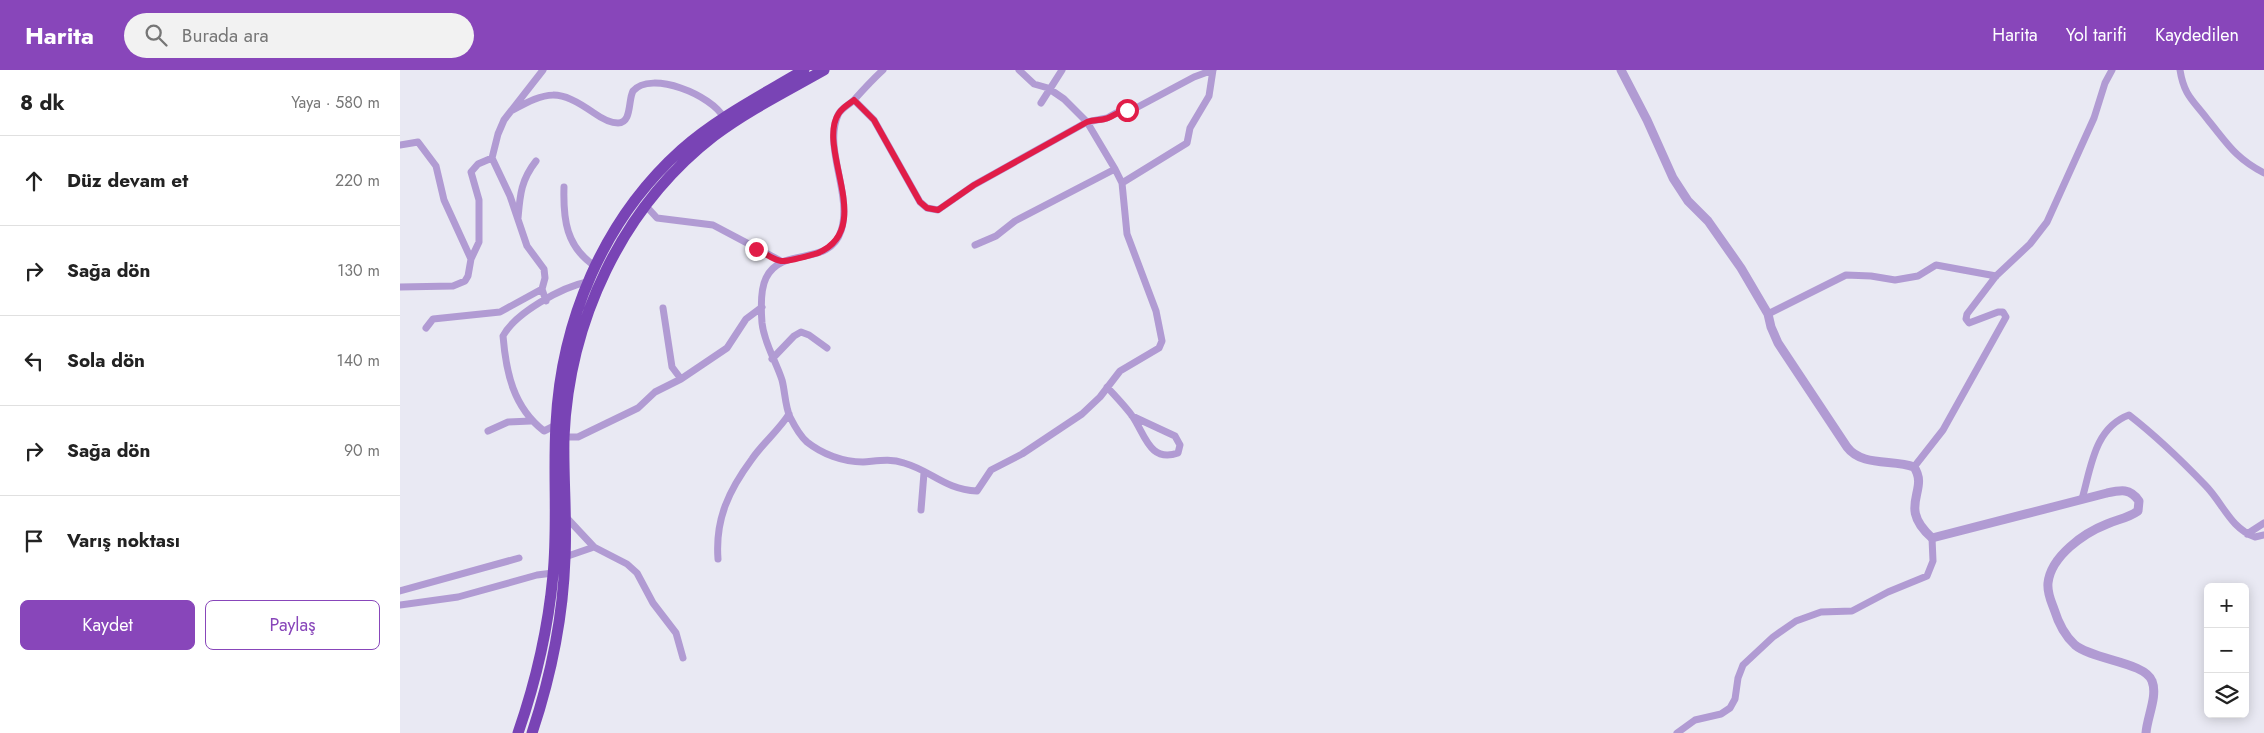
<!DOCTYPE html>
<html lang="tr">
<head>
<meta charset="utf-8">
<style>
  :root { --surface:#fff; --page:#f2f2f2; --text:#222; --muted:#767676; --line:#e0e0e0; --accent:#8846ba }
  body { margin:0; font-family:Jost,sans-serif; background:var(--page); color:var(--text) }
  .controls { position:absolute; right:15px; bottom:15px; display:grid; overflow:hidden; border-radius:8px; box-shadow:0 2px 12px #0003 }
  .controls button { width:45px; height:45px; display:grid; place-items:center; padding:0; border:0; border-bottom:1px solid var(--line); background:var(--surface); color:var(--text); font:25px sans-serif }
  .stop { position:absolute; width:15px; height:15px; margin:-11px; border:4px solid #e11d48; border-radius:50%; background:#fff }
  .stop.end { background:#e11d48; border-color:#fff; box-shadow:0 1px 5px #0008 }
  .list { margin:0; padding:0; list-style:none }
  h2 { display:flex; justify-content:space-between; align-items:center; height:65px; margin:0; padding:0 20px; font-size:21px }
  h2 small { font-size:16px; font-weight:400; color:var(--muted) }
  .list li { display:grid; grid-template-columns:32px 1fr auto; gap:15px; align-items:center; box-sizing:border-box; height:90px; padding:0 20px; border-top:1px solid var(--line) }
  .list b { display:block; font-size:19px; white-space:nowrap }
  .list em { font-size:16px; font-style:normal; color:var(--muted) }
  .actions { display:flex; gap:10px; padding:15px 20px }
  .actions a { flex:1; padding:11px 0; border:1px solid var(--accent); border-radius:8px; text-align:center; font-size:18px; color:var(--accent) }
  .actions .main { background:var(--accent); color:#fff }
  .icon { flex:none; width:28px; height:28px; fill:none; stroke:currentColor; stroke-width:2; stroke-linecap:round; stroke-linejoin:round }
  .map { position:relative; flex:none; width:1864px; height:663px; overflow:hidden }
  header { display:flex; align-items:center; gap:30px; box-sizing:border-box; height:70px; padding:0 25px; background:var(--accent); color:#fff }
  header strong { font-size:24px }
  nav { display:flex; gap:28px; margin-inline-start:auto; font-size:18px }
  .search { width:350px; height:45px; background:var(--page); display:flex; align-items:center; gap:12px; box-sizing:border-box; padding:0 18px; border-radius:28px; color:var(--muted); font-size:19px }
  main { display:flex }
  aside { flex:1; background:var(--surface) }
  .map>svg:first-child { display:block }
  .lines { fill:none; stroke-linecap:round; stroke-linejoin:round }
  .minor { stroke:#b19bd3; stroke-width:7 }
  .tertiary { stroke:#b19bd3; stroke-width:9 }
  .trunk { stroke:#7944b5; stroke-width:11 }
  .route { stroke:#e11d48; stroke-width:6 }
</style>
</head>
<body>
<header>
<strong>Harita</strong>
<div class="search"><svg class="icon" aria-label="search" viewBox="0 0 24 24"><circle cx="10" cy="10" r="6"/><path d="M15 15l6 6"/></svg>Burada ara</div>
<nav><a>Harita</a><a>Yol tarifi</a><a>Kaydedilen</a></nav>
</header>
<main>
<aside>
<h2>8 dk<small>Yaya · 580 m</small></h2>
<ul class="list">
<li><svg class="icon" aria-label="ahead" viewBox="0 0 24 24"><path d="M12 20V5M6 11l6-6 6 6"/></svg><div><b>Düz devam et</b></div><em>220 m</em></li>
<li><svg class="icon" aria-label="right" viewBox="0 0 24 24"><path d="M7 20v-9h11M14 6l5 5-5 5"/></svg><div><b>Sağa dön</b></div><em>130 m</em></li>
<li><svg class="icon" aria-label="left" viewBox="0 0 24 24"><path d="M17 20v-9H6M10 6l-5 5 5 5"/></svg><div><b>Sola dön</b></div><em>140 m</em></li>
<li><svg class="icon" aria-label="right" viewBox="0 0 24 24"><path d="M7 20v-9h11M14 6l5 5-5 5"/></svg><div><b>Sağa dön</b></div><em>90 m</em></li>
<li><svg class="icon" aria-label="arrive" viewBox="0 0 24 24"><path d="M6 21V4h12l-3 4 3 4H6"/></svg><div><b>Varış noktası</b></div></li>
</ul>
<div class="actions"><a class="main">Kaydet</a><a>Paylaş</a></div>
</aside>
<div class="map">
<svg width="1864" height="663" viewBox="0 0 1864 663">
  <rect width="100%" height="100%" fill="#e9e9f3"/>
  <g class="lines">
    <!-- minor -->
    <path class="minor" d="M143 0 104 50 98 64 92 88 110 126 127 176 144 199 145 208 142 219 146 231
      M483 0C472 10 463 20 454 30 449 35 441 38 438 45 423 79 453 125 441 161 429 198 382 175 366 208 360 220 361 240 362 253 364 273 376 291 382 310 385 321 385 336 390 347 394 355 400 366 407 372 422 384 443 392 463 392 477 391 490 388 504 393 532 401 544 419 577 421L591 400 622 384 682 344 700 327 720 301 759 278 762 271 756 241 727 164 722 113 715 99 687 52 664 29 648 18 634 14 619 0
      M1780 0C1784 26 1794 31 1808 50 1827 73 1835 88 1864 103
      M454 30 474 50 520 132 527 138 538 140 574 115 687 52 707 48 716 43 734 39 794 7 813 0
      M641 33 662 0
      M111 41C148 21 158 18 194 43 201 48 210 53 218 53 232 53 228 30 233 21 251 0 312 25 324 48
      M0 75 18 72 36 96 44 130 71 189
      M722 113 787 73 790 58 809 26 813 0
      M164 117C163 149 166 177 195 196
      M246 136 257 148 313 155 381 191
      M118 148C120 125 121 110 136 91
      M575 175 596 166 615 151 715 99
      M0 217 53 216 65 211 68 206 71 189 79 172V130L71 102 78 94 92 88
      M263 238 272 297 281 309 327 278 346 249 362 237
      M1368 244 1446 205 1471 206 1495 210 1518 206 1536 195 1596 206
      M26 258 33 249 100 242 142 219
      M372 289 394 266 401 262 409 265 427 278
      M707 317C716 327 725 336 733 347 745 365 750 393 778 383L780 375 775 366 732 346
      M156 355 144 361C113 337 106 302 103 266 115 243 162 217 187 212
      M88 361 108 352 131 351
      M164 367H178L238 338 255 322 281 309
      M1514 397 1543 360 1606 247 1603 242H1598L1569 253 1566 249 1567 244 1596 206 1630 174 1647 152 1694 48 1705 13 1712 0
      M1682 429C1691 398 1694 358 1729 345 1756 366 1781 390 1805 415 1823 433 1830 458 1855 467L1864 465
      M521 440 524 403
      M165 446 194 477
      M1847 464 1864 453
      M165 487 194 477 227 494 237 503 253 533 276 563 283 588
      M318 489C315 449 329 420 352 389 363 373 379 360 389 344
      M0 521 119 488
      M0 535 58 527 137 505 153 503
      M1277 663 1295 650 1321 644 1330 638 1335 629 1338 608 1343 595 1373 567 1396 551 1421 542 1452 541 1488 522 1527 506 1533 491 1532 468"/>
    <!-- tertiary -->
    <path class="tertiary" d="M1221 0 1247 50 1273 108 1288 131 1308 151 1341 198 1368 244 1371 257 1378 273 1447 377C1462 397 1493 389 1514 397 1530 421 1496 436 1532 468L1707 423C1721 420 1730 418 1739 431L1738 441C1728 448 1719 449 1707 454 1684 463 1651 486 1648 513 1647 523 1651 531 1654 539 1658 552 1665 566 1675 575 1693 590 1745 592 1752 611 1758 626 1747 647 1746 663"/>
    <!-- trunk -->
    <path class="trunk" d="M118 663C136 611 148 560 153 505 158 455 153 404 156 354 161 252 203 150 281 80 317 48 362 25 404 0
      M132 663C151 606 163 548 165 488 167 447 163 407 164 367 169 252 221 138 314 66 347 41 387 21 424 0"/>
  </g>
  <g class="lines">
    <!-- route -->
    <path class="route" d="M356 179C364 182 373 190 381 191 387 192 411 185 418 183 477 158 415 77 439 43 443 37 449 34 454 30L474 50 520 132 527 138 538 140 574 115 687 52C695 49 701 51 708 48 715 45 719 41 727 40"/>
  </g>
</svg>
<div class="controls">
<button>+</button>
<button>−</button>
<button><svg class="icon" aria-label="layers" viewBox="0 0 24 24"><path d="M12 4l9 5-9 5-9-5zM3 14l9 5 9-5"/></svg></button>
</div>
<div class="stop" style="left:727px;top:40px"></div>
<div class="stop end" style="left:356px;top:179px"></div>
</div>
</main>
</body>
</html>
